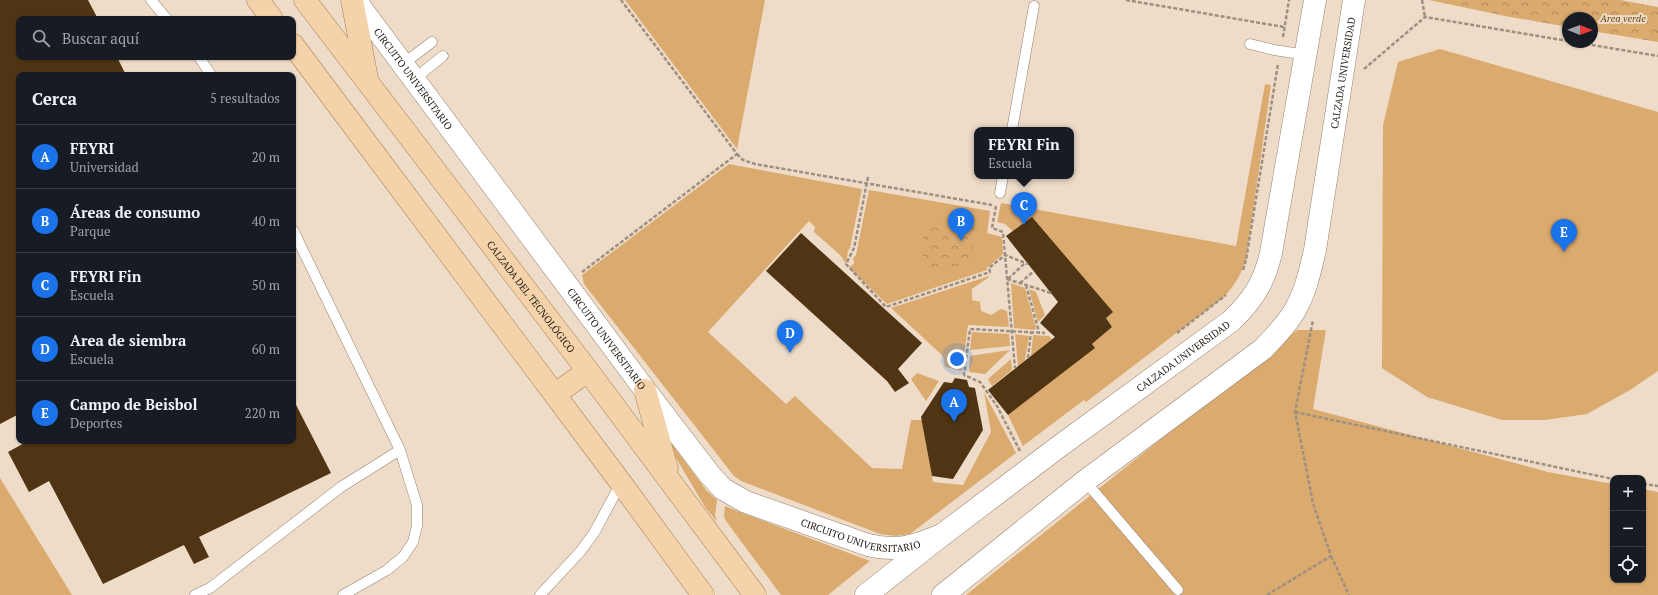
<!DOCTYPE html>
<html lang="es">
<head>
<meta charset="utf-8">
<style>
  :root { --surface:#171b24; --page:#242831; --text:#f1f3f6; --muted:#9ea1a6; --line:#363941; --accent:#1a73e8 }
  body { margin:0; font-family:"PT Serif",serif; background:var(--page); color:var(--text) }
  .controls { position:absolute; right:12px; bottom:12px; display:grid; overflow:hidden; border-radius:8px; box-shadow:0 1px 3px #0004 }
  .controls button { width:36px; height:36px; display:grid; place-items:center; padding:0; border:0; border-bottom:1px solid var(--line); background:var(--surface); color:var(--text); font:20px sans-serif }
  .compass { position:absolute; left:1562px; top:12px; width:36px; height:36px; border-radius:50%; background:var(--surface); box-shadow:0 1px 3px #0004; rotate:91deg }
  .you { position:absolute; left:957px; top:359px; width:14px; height:14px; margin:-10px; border:3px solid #fff; border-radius:50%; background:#1a73e8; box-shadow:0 0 0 6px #1a73e833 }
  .badge { display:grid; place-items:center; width:26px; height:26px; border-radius:50%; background:var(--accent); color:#fff; font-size:13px; font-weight:700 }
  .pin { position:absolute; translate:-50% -33px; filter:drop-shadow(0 1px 2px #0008) }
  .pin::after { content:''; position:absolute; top:21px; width:14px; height:12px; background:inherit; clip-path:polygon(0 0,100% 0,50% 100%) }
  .popup { position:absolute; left:974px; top:127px; width:100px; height:52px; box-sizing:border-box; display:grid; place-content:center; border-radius:8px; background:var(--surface); filter:drop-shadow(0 1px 3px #0005); font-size:13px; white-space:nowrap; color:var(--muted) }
  .popup b { font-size:15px; color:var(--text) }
  .popup::after { content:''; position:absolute; left:50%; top:100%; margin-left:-8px; border:8px solid transparent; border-top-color:var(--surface) }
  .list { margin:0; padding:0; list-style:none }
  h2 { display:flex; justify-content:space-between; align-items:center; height:52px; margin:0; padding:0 16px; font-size:17px }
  h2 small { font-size:13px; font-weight:400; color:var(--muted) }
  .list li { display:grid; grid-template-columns:26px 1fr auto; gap:12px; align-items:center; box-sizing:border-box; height:64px; padding:0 16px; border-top:1px solid var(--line) }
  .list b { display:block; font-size:15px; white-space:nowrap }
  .list p { margin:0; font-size:13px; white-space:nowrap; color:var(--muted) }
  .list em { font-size:13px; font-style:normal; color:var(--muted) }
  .icon { flex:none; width:22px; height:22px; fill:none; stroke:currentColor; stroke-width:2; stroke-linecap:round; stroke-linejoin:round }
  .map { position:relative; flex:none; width:1658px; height:595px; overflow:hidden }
  .search { position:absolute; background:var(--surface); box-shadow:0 1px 3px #0004; left:16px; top:16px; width:280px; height:44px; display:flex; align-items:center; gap:10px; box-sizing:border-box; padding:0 14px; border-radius:8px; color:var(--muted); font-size:15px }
  .panel { position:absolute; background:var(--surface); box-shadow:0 1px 3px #0004; left:16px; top:72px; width:280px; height:372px; border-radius:8px }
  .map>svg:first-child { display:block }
  .green { fill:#dbaa6f }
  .park { fill:url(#park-crowns) }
  .building { fill:#4f3513 }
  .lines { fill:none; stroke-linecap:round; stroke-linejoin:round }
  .lane-casing { stroke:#92826f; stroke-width:11 }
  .secondary-casing { stroke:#92826f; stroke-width:23 }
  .primary-casing { stroke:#a67f50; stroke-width:23 }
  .path { stroke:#9e9081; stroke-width:2.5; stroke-dasharray:4 2; stroke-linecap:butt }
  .lane { stroke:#fff; stroke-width:10 }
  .secondary { stroke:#fff; stroke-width:22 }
  .primary { stroke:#f5d3aa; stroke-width:22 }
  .labels { text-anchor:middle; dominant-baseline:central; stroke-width:4; stroke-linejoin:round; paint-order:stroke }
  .park-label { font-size:10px; font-style:italic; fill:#684514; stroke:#eedcc8 }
  .street-label { font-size:10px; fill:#201912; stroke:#eedcc8 }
</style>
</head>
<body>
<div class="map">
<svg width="1658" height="595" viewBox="0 0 1658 595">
  <defs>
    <pattern id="park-crowns" width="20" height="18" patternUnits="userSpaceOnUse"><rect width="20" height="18" fill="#dbaa6f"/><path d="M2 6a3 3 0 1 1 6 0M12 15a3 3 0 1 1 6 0" fill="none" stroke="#b18a5a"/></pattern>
  </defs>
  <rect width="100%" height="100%" fill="#eedcc8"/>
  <!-- green -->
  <path class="green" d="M625 0H765L737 149Z
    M1440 49 1658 112V371L1630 390 1587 414 1545 420H1502L1427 397 1382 368 1383 125 1398 62Z
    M1265 84 1271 85 1246 260C1241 274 1235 285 1225 296L1086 402 1084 400 1023 446 1008 415 1112 327 1106 318 1005 224 997 222 1001 203 1236 246Z
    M729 164 862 189 850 248 848 251 846 264 840 255 814 232 815 227 809 221 708 332 786 404 795 396 872 468 902 469 911 420H922L933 482 963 485 991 432 984 392 1016 453 910 534 896 536 880 534 741 481 734 476 584 284 582 275Z
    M869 190 990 211 987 233 1002 237 1003 254 987 268V270L887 304 849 268 854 263 853 258 856 255Z
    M989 276V277L972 289V300L980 302 981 311 991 315 1001 309 1007 311 1009 327 968 325 962 371 945 367 943 356 891 308Z
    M1011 283 1025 288 1036 328 1035 330 1014 328Z
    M1029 289 1036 292 1045 315 1038 322Z
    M1297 330H1326L1313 409 1548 472 1613 484V580H1643V489L1658 492V595H966Z
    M972 332 1009 334 1010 346 970 350Z
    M1015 334 1029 336 1025 360 1018 366Z
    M1033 335 1049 336 1052 339 1031 356Z
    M1010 350 985 374 969 372 970 356Z
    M1011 359 1012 370 992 386 988 379Z
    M917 373 939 381 926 401 911 379Z
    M669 440 706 490 717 500 715 515 717 522 705 507 666 441Z
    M0 478 72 595H0Z
    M725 506 740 512 870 561 828 595H781L726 521 724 516Z"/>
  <!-- park -->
  <path class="park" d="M1429 0H1620L1658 7V42L1592 31V18H1568V27L1505 16Z
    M952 217 975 220 973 247 975 259 972 260 971 263H967V265L923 269V226L944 228V220L952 221Z"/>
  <!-- building -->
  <path class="building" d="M0 0H88L98 19H19V57H117L126 75H19V414L0 424Z
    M1032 217 1113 312 1106 318 1112 327 1092 344 1095 348 1008 415 988 390 1055 337 1040 323 1058 302 1006 236Z
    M801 233 922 343 898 369 909 383 895 392 887 381 766 271Z
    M955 378 967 380 969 387 975 388 983 430 953 479 932 476 921 417 944 382 952 383Z
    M293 399 331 473 199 537 209 557 194 564 184 545 103 584 49 481 29 492 8 452 28 441H293Z"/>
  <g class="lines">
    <defs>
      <path id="lane" d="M151 0 167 19
        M1250 44 1274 50 1307 55
        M199 57 211 75
        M403 64 432 42
        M414 79 443 56
        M1012 130 1034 6
        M1000 193 1003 176
        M293 230 400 450 417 505V526L413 542 403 557 387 570 343 595
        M1085 481 1178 590
        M195 595 210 588 341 487 400 450
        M540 595 580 552 594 533 621 483"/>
      <g id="secondary">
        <path id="s1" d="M355 0 645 390 710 475 723 489 746 502 868 545C898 552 915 546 942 535"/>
        <path id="s2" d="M866 595 942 535 1057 448 1231 321C1253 300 1264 283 1271 253L1315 0"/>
        <path id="s3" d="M943 595 1085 481 1263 349C1274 337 1287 325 1295 310 1306 291 1310 271 1315 250L1354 0"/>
      </g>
      <g id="primary">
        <path d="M258 0 272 19"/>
        <path id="s4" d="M305 0 588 371 755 595"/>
        <path d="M352 0 367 79"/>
        <path d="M293 45 621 483 703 595"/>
        <path d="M645 390 667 469"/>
        <path d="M555 394 588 371"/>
      </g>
    </defs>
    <!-- lane casing -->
    <use href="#lane" class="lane-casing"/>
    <!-- secondary casing -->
    <use href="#secondary" class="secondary-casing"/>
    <!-- primary casing -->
    <use href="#primary" class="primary-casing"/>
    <!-- path -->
    <path class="path" d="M1126 0 1284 27
      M1422 0 1425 17
      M1283 37 1289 0
      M1574 42 1658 56
      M1364 69 1425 17 1568 41
      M737 154 743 160 755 164 992 205
      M868 177 854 248 846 264 886 307 990 272 989 268 1005 255 1028 264
      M996 206 992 228 1003 232 1015 368
      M1243 270 1246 260 1278 64
      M582 272 737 154 621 0
      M1007 279 1051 293
      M1008 279 1025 263
      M1020 283 1034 271
      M1026 285 1039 332
      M1177 333 1226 295
      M1028 358 1031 332
      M1295 412 1613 479
      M1020 451 997 406 980 382 964 375 970 329 1045 333
      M1643 484 1658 486
      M1331 556 1349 595
      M1267 595 1331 556 1313 503 1295 412 1313 320"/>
    <!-- lane -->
    <use href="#lane" class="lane"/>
    <!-- secondary -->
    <use href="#secondary" class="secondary"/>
    <!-- primary -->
    <use href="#primary" class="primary"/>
  </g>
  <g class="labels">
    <!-- park labels -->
    <g class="park-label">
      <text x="1623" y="18">Area verde</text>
    </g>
    <!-- street labels -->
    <g class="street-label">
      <text stroke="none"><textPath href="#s3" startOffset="697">CALZADA UNIVERSIDAD</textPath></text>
      <text stroke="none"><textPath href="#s1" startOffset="98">CIRCUITO UNIVERSITARIO</textPath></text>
      <text stroke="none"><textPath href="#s4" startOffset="373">CALZADA DEL TECNOLÓGICO</textPath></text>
      <text stroke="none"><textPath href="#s1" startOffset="422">CIRCUITO UNIVERSITARIO</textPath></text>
      <text stroke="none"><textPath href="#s2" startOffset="397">CALZADA UNIVERSIDAD</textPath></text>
      <text stroke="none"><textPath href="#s1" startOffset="759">CIRCUITO UNIVERSITARIO</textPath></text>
    </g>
  </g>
</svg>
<div class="controls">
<button>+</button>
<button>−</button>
<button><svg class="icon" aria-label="locate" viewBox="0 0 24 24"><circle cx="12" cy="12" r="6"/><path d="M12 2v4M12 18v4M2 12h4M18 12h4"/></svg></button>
</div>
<svg class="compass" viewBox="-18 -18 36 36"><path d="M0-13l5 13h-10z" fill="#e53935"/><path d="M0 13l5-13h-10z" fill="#9ea1a6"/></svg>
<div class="you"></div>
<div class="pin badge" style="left:954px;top:422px">A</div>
<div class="pin badge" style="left:961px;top:241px">B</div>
<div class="pin badge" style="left:1024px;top:225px">C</div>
<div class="popup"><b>FEYRI Fin</b>Escuela</div>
<div class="pin badge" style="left:790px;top:353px">D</div>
<div class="pin badge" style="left:1564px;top:252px">E</div>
<div class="search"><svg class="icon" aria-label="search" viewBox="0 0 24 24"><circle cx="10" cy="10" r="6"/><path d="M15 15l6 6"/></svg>Buscar aquí</div>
<section class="panel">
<h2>Cerca<small>5 resultados</small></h2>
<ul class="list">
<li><span class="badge">A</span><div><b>FEYRI</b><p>Universidad</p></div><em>20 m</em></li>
<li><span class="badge">B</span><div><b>Áreas de consumo</b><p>Parque</p></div><em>40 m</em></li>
<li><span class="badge">C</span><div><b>FEYRI Fin</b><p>Escuela</p></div><em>50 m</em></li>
<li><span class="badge">D</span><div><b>Area de siembra</b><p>Escuela</p></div><em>60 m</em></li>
<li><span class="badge">E</span><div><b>Campo de Beisbol</b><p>Deportes</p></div><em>220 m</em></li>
</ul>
</section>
</div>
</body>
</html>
